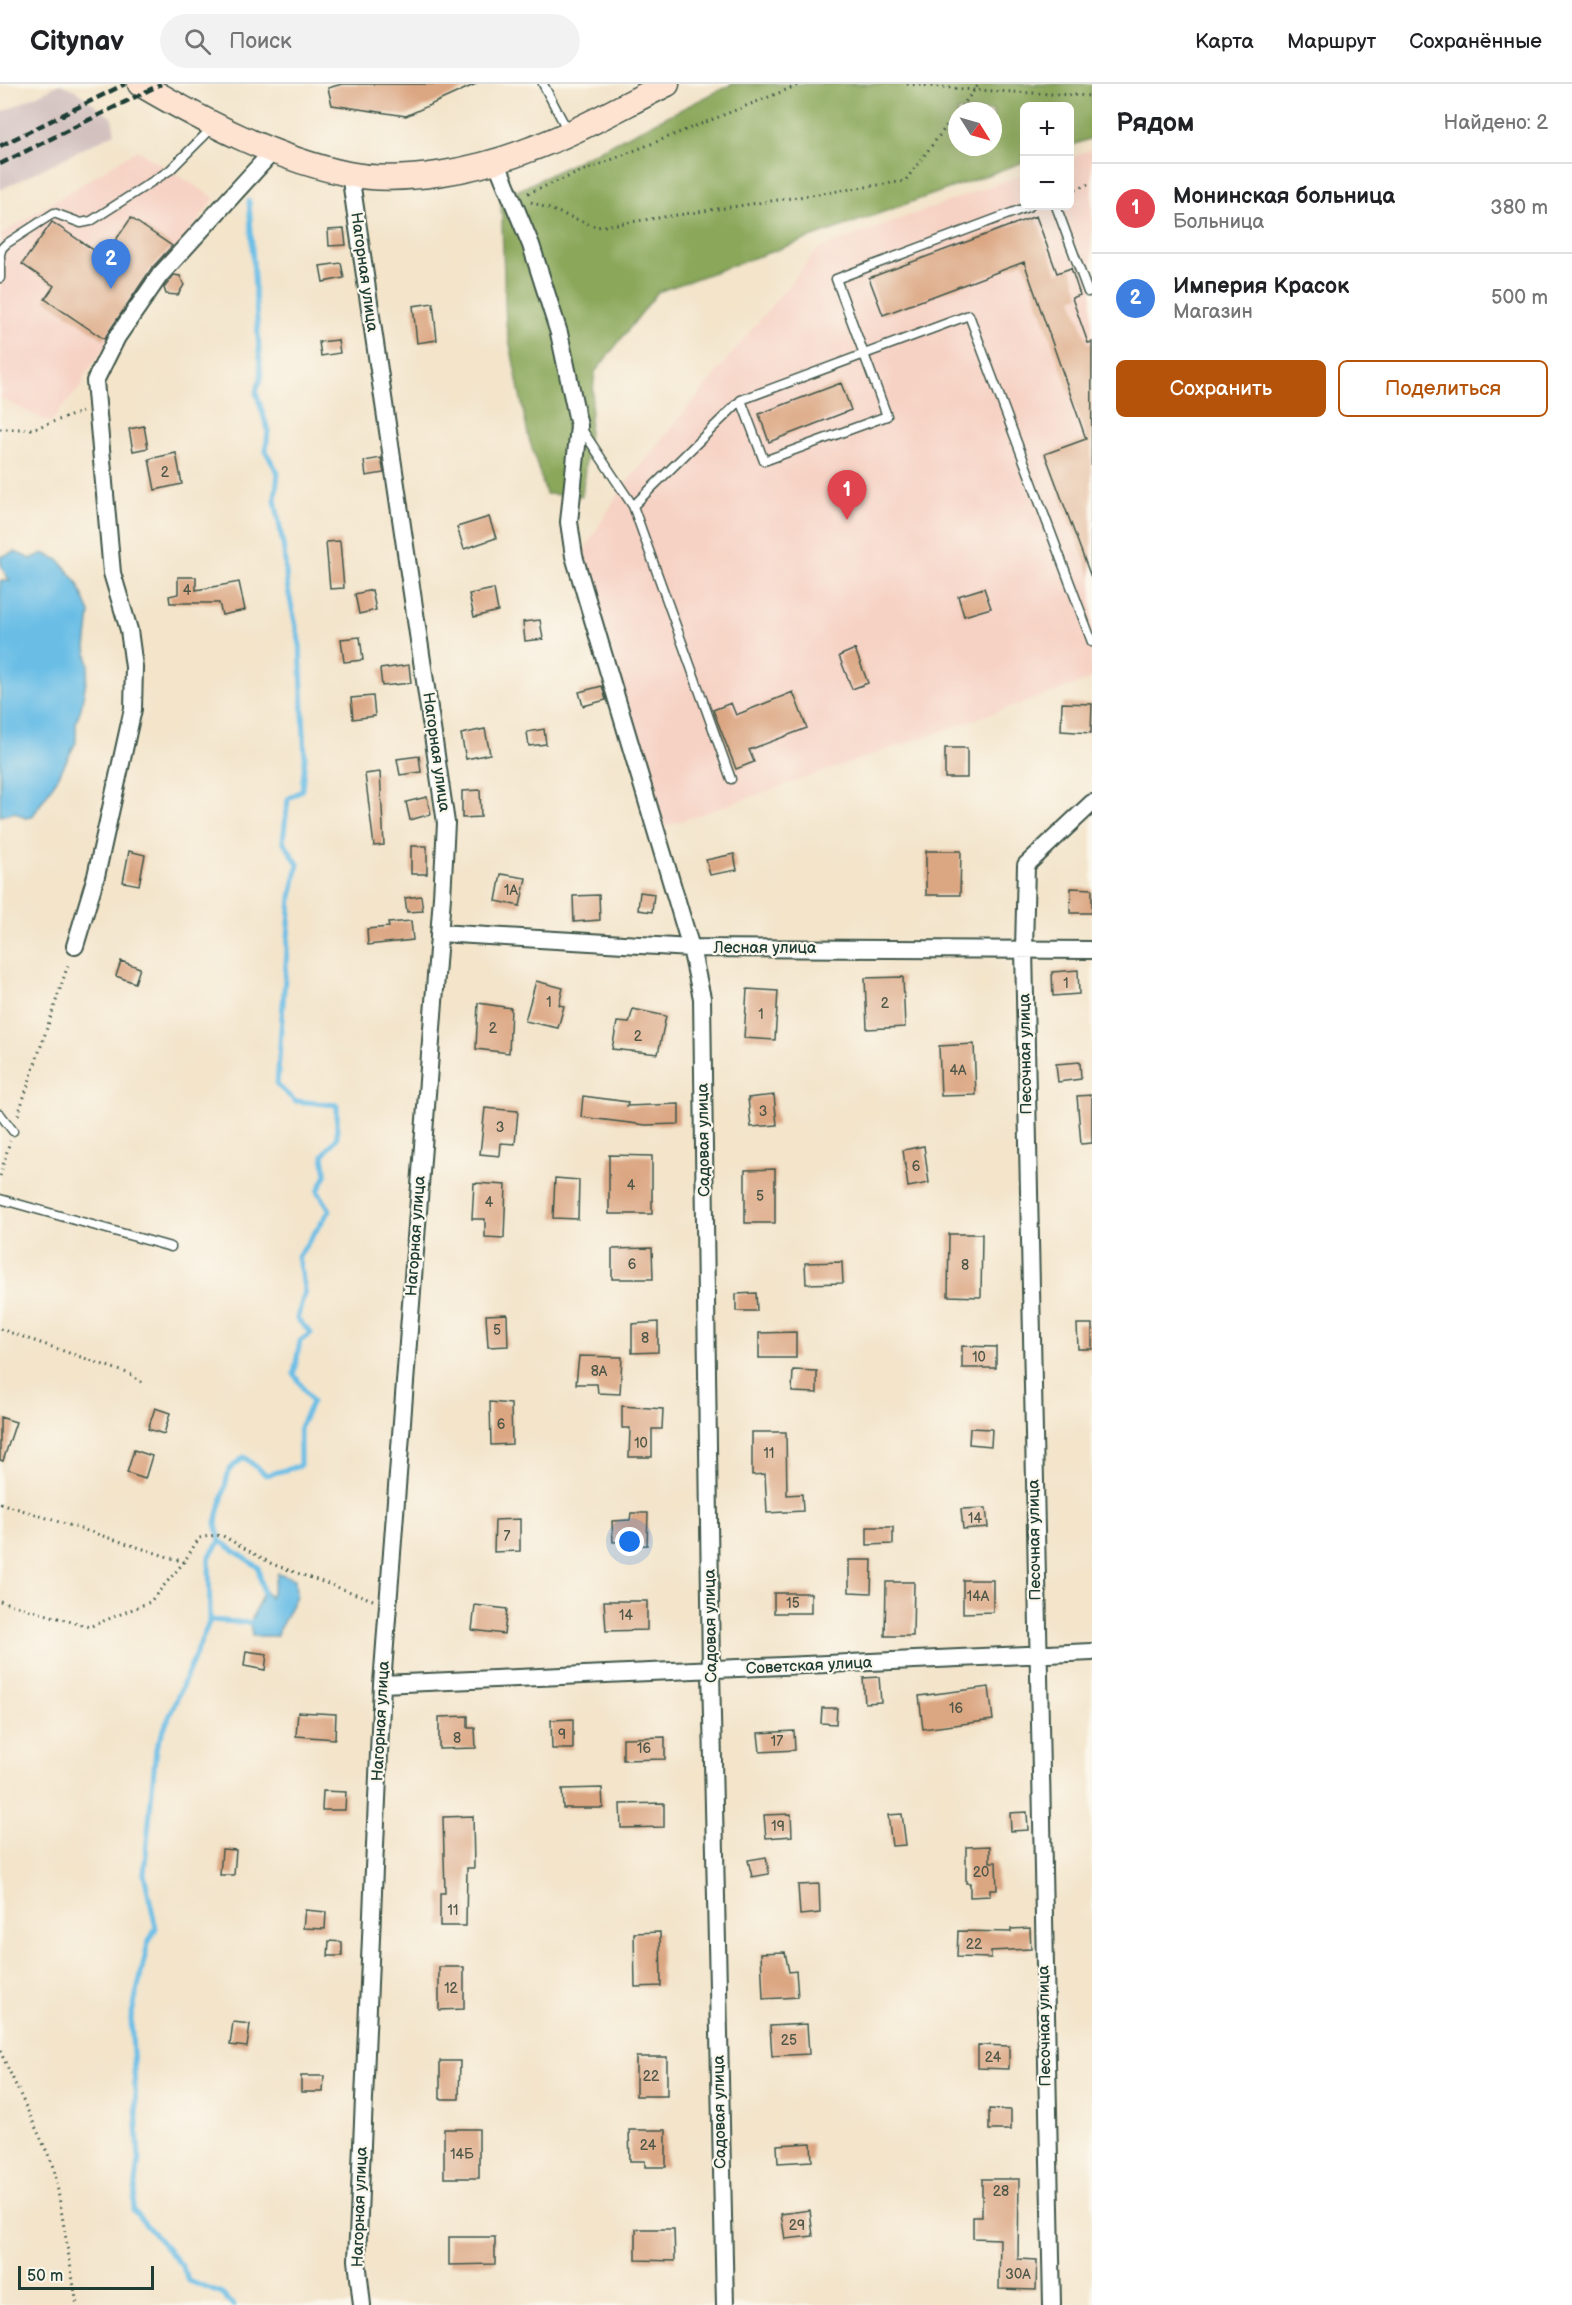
<!DOCTYPE html>
<html lang="ru">
<head>
<meta charset="utf-8">
<style>
  :root { --surface:#fff; --page:#f2f2f2; --text:#202124; --muted:#757577; --line:#e0e0e0; --accent:#b45309 }
  body { margin:0; font-family:"Balsamiq Sans",sans-serif; background:var(--page); color:var(--text) }
  .controls { position:absolute; right:18px; top:18px; display:grid; overflow:hidden; border-radius:9px; box-shadow:0 6px 24px #0002 }
  .controls button { width:54px; height:54px; display:grid; place-items:center; padding:0; border:0; border-bottom:2px solid var(--line); background:var(--surface); color:var(--text); font:30px sans-serif }
  .compass { position:absolute; left:948px; top:18px; width:54px; height:54px; border-radius:50%; background:var(--surface); box-shadow:0 6px 24px #0002; rotate:127deg }
  .scale { position:absolute; left:18px; bottom:15px; width:136px; box-sizing:border-box; padding-left:6px; border:3px solid #1f3d34; border-top:0; font-size:16px; line-height:21px; white-space:nowrap; color:#1f3d34; -webkit-text-stroke:4px #fbf7ec; paint-order:stroke }
  .you { position:absolute; left:630px; top:1458px; width:21px; height:21px; margin:-15px; border:4px solid #fff; border-radius:50%; background:#1a73e8; box-shadow:0 0 0 9px #1a73e833 }
  .badge { display:grid; place-items:center; width:39px; height:39px; border-radius:50%; background:var(--accent); color:#fff; font-size:20px; font-weight:700 }
  .pin { position:absolute; translate:-50% -50px; filter:drop-shadow(0 2px 3px #0008) }
  .pin::after { content:''; position:absolute; top:32px; width:21px; height:18px; background:inherit; clip-path:polygon(0 0,100% 0,50% 100%) }
  .list { margin:0; padding:0; list-style:none }
  h2 { display:flex; justify-content:space-between; align-items:center; height:78px; margin:0; padding:0 24px; font-size:26px }
  h2 small { font-size:20px; font-weight:400; color:var(--muted) }
  .list li { display:grid; grid-template-columns:39px 1fr auto; gap:18px; align-items:center; box-sizing:border-box; height:90px; padding:0 24px; border-top:2px solid var(--line) }
  .list b { display:block; font-size:22px; white-space:nowrap }
  .list p { margin:0; font-size:20px; white-space:nowrap; color:var(--muted) }
  .list em { font-size:20px; font-style:normal; color:var(--muted) }
  .actions { display:flex; gap:12px; padding:18px 24px }
  .actions a { flex:1; padding:14px 0; border:2px solid var(--accent); border-radius:9px; text-align:center; font-size:21px; color:var(--accent) }
  .actions .main { background:var(--accent); color:#fff }
  .icon { flex:none; width:33px; height:33px; fill:none; stroke:currentColor; stroke-width:2; stroke-linecap:round; stroke-linejoin:round }
  .map { position:relative; flex:none; width:1092px; height:2221px; overflow:hidden }
  header { display:flex; align-items:center; gap:36px; box-sizing:border-box; height:84px; padding:0 30px; background:var(--surface); border-bottom:2px solid var(--line) }
  header strong { font-size:28px }
  nav { display:flex; gap:33px; margin-inline-start:auto; font-size:21px }
  .search { width:420px; height:54px; background:var(--page); display:flex; align-items:center; gap:15px; box-sizing:border-box; padding:0 21px; border-radius:33px; color:var(--muted); font-size:22px }
  main { display:flex }
  aside { flex:1; background:var(--surface) }
  .map>svg:first-child { display:block }
  .built { fill:#f6d2c4 }
  .industrial { fill:#d1bfbe }
  .forest { fill:#8aa75a; stroke:#547247; stroke-width:1.5; fill-rule:evenodd }
  .water { fill:#6abee6; stroke:#447e8d; stroke-width:1.5 }
  .lines { fill:none; stroke-linecap:round; stroke-linejoin:round }
  .stream { stroke:#6abee6; stroke-width:5 }
  .building { fill:#dba682 }
  .lane-casing { stroke:#3f564a; stroke-width:11 }
  .street-casing { stroke:#3f564a; stroke-width:20 }
  .secondary-casing { stroke:#3f564a; stroke-width:27 }
  .path { stroke:#3f564a; stroke-width:3; stroke-dasharray:1.5 4.5; stroke-linecap:butt }
  .lane { stroke:#fff; stroke-width:8 }
  .street { stroke:#fff; stroke-width:16 }
  .secondary { stroke:#fee3d1; stroke-width:24 }
  .rail { stroke:#1f3d34; stroke-width:4.5; stroke-dasharray:9 4.5; stroke-linecap:butt }
  .labels { text-anchor:middle; dominant-baseline:central; stroke-width:4.5; stroke-linejoin:round; paint-order:stroke }
  .number-label { font-size:14px; fill:#4e5748 }
  .street-label { font-size:16px; fill:#1f3d34; stroke:#fbf7ec }
</style>
</head>
<body>
<header>
<strong>Citynav</strong>
<div class="search"><svg class="icon" aria-label="search" viewBox="0 0 24 24"><circle cx="10" cy="10" r="6"/><path d="M15 15l6 6"/></svg>Поиск</div>
<nav><a>Карта</a><a>Маршрут</a><a>Сохранённые</a></nav>
</header>
<main>
<div class="map">
<svg width="1092" height="2221" viewBox="0 0 1092 2221">
  <rect width="100%" height="100%" fill="#fbf7ec"/>
  <filter id="ink" filterUnits="userSpaceOnUse"><feTurbulence type="fractalNoise" baseFrequency=".0167" numOctaves="2"/><feDisplacementMap in="SourceGraphic" scale="12" xChannelSelector="R" yChannelSelector="G"/><feConvolveMatrix kernelMatrix="1 2 1 2 8 2 1 2 1" color-interpolation-filters="sRGB"/></filter>
  <filter id="wash" filterUnits="userSpaceOnUse"><feTurbulence type="fractalNoise" baseFrequency=".008" numOctaves="4" result="noise"/><feDisplacementMap in="SourceGraphic" scale="24" xChannelSelector="R" yChannelSelector="G"/><feGaussianBlur stdDeviation="1.35" result="paint"/><feColorMatrix in="noise" values="0 0 0 0 0 0 0 0 0 0 0 0 0 0 0 0 0 1.4 0 .05"/><feComposite in="paint" operator="in"/></filter>
  <g filter="url(#wash)">
    <rect width="100%" height="100%" fill="#f3e4ca"/>
    <!-- built -->
    <path class="built" d="M1092 65V595L661 744 583 468 622 404 818 165 1024 90V122H1070V74Z
      M137 66 215 114 83 293V300L50 339 0 314V151Z"/>
    <!-- industrial -->
    <path class="industrial" d="M60 0 75 6 112 34 115 49 0 106V29Z"/>
    <!-- forest -->
    <path class="forest" d="M732 0H1092V54L1070 62V22H1024V78L658 208 595 288 582 412 546 410 528 351 506 240 501 115ZM957 27H993V63H957Z"/>
    <!-- water -->
    <path class="water" d="M15 468 31 475 43 469 59 476 77 498 90 529 86 564 89 581 81 624 76 638V658L57 695 32 733 25 734 15 728 0 732V497H10L2 484 0 473Z
      M278 1489 295 1495 296 1512 276 1552H252L250 1539 264 1506 270 1514Z"/>
    <g class="lines">
      <!-- stream -->
      <path class="stream" d="M220 1457 258 1483 264 1512
        M210 1536 250 1539 256 1536
        M233 2221 222 2210 189 2197 182 2182 133 2126 139 2074 131 1934 148 1859 156 1844 144 1790 156 1664 210 1536 209 1473 220 1457 216 1439 229 1386 244 1373 266 1391 300 1382V1343L312 1318 294 1290 300 1257 311 1249 297 1235 305 1207 298 1173 330 1126 318 1107 326 1091 323 1071 337 1054V1021L295 1017 277 1001 291 813 298 780 283 757 288 715 302 706 305 674 300 561 287 501 284 467 275 415 278 389 266 368 268 346 256 308 261 294 249 117"/>
    </g>
    <g id="blocks">
      <!-- building -->
      <path class="building" d="M342 0H476L406 32 332 21 328 4Z
        M1036 132 1057 189 1071 184 1080 211 1072 214 1088 259 1092 258 1091 493 1045 370 1086 355 1024 178 883 231 869 194Z
        M131 134 172 162 151 185 104 255 45 215 54 202 22 180 52 138 104 173Z
        M344 145 346 161 329 162 328 146Z
        M341 179 344 194 323 198 320 182Z
        M174 191 180 192 184 201 178 211 166 210 164 204Z
        M433 219 437 256 417 259 413 222Z
        M338 256 340 269 321 272 319 258Z
        M841 299 851 326 769 358 759 330Z
        M144 342 148 364 133 367 129 345Z
        M176 369 182 400 155 406 149 375Z
        M381 374 384 389 366 392 364 377Z
        M489 433 496 454 464 465 457 443Z
        M340 457 344 504 330 505 326 458Z
        M178 493H196V506L239 498 245 526 222 531 219 519H170L169 512 178 510Z
        M984 504 991 524 964 532 958 512Z
        M494 505 498 527 474 533 469 510Z
        M372 506 376 526 359 530 355 510Z
        M540 536 543 555 525 557 523 538Z
        M360 553 363 576 344 578 341 555Z
        M855 565 868 599 852 605 839 572Z
        M409 581 411 599 382 602 380 585Z
        M602 602 606 616 583 622 579 608Z
        M793 608 807 644 749 666 754 678 736 685 713 626 731 619 736 631Z
        M373 612 375 632 353 635 351 614Z
        M1062 619 1092 620 1091 649 1061 647Z
        M485 645 490 670 466 675 461 650Z
        M544 645 546 660 529 662 527 648Z
        M945 664H967V694H945Z
        M419 672 421 688 400 691 397 675Z
        M380 688 384 761 374 762 365 690Z
        M480 706 481 733 462 734V707Z
        M427 713 431 730 410 736 406 718Z
        M411 762H427V790H411Z
        M129 767 145 771 139 801 123 798Z
        M926 767H961L960 811H926Z
        M734 770 737 786 710 791 706 776Z
        M501 790 526 794 520 822 496 817Z
        M1071 804 1092 805V829H1070Z
        M640 808 654 810 652 828 638 826Z
        M599 811 600 836 574 838 573 812Z
        M421 812 423 827 407 828 405 814Z
        M411 837 413 856 368 861 367 845 389 843 388 839Z
        M121 877 140 884 135 899 116 892Z
        M1078 886 1079 910 1053 912 1052 888Z
        M903 893 905 943 867 945 865 894Z
        M536 897 563 904 559 921 564 922 558 944 525 937Z
        M747 905 778 907 775 956 744 954Z
        M478 919 511 924 509 969 476 965Z
        M633 925 666 932 658 970 612 965 617 938 629 939Z
        M974 960 976 1011 941 1012 939 962Z
        M1080 978 1081 995 1058 998 1056 980Z
        M774 1011 777 1041 751 1043 748 1014Z
        M1092 1011V1059L1081 1060 1077 1012Z
        M583 1012 628 1018 627 1022 679 1020V1040L646 1041 581 1033Z
        M485 1024 518 1027 515 1060 501 1059 500 1072 480 1070Z
        M924 1062 929 1099 908 1103 903 1066Z
        M609 1071 652 1072V1130H609Z
        M775 1085V1139H745V1086Z
        M555 1094 579 1096 578 1135 553 1134Z
        M474 1099 506 1101 504 1154 485 1153V1135H472Z
        M949 1150H982L981 1213 948 1212Z
        M652 1164 653 1195H612V1165Z
        M842 1178 843 1199 806 1200 805 1179Z
        M756 1209 757 1227H736V1210Z
        M507 1230 508 1262 488 1263 486 1231Z
        M658 1238V1268L632 1269V1240Z
        M1077 1240H1092V1265H1078Z
        M796 1248V1274H759V1249Z
        M962 1262 996 1263V1284H962Z
        M579 1272 622 1273 620 1310 598 1309 597 1300H576Z
        M793 1286 817 1287V1309L792 1308Z
        M490 1318 511 1320 512 1360 491 1361Z
        M622 1322 663 1325 662 1345H652V1373H629L630 1344H622Z
        M155 1324 170 1329 164 1350 148 1345Z
        M0 1333 16 1338 3 1377 0 1376Z
        M970 1344 992 1345 991 1362 969 1360Z
        M752 1348H786L787 1411 802 1410 803 1427 767 1429 765 1390 752 1391Z
        M134 1366 152 1372 145 1395 127 1389Z
        M986 1424 988 1443 963 1445 961 1425Z
        M631 1429H648L647 1461 626 1462V1457L613 1458 612 1437 630 1436Z
        M520 1435V1467L494 1468 495 1436Z
        M867 1443H893V1460L867 1461Z
        M849 1476H872L871 1509 849 1508Z
        M963 1496H993V1528L963 1529Z
        M886 1498H914L913 1552H885Z
        M774 1509H811V1529H774Z
        M604 1517H647V1546L606 1547Z
        M475 1521 507 1525 504 1550 472 1546Z
        M246 1567 267 1570 265 1586 244 1582Z
        M879 1593 881 1618 865 1619 863 1594Z
        M989 1603 993 1636 923 1645 919 1612Z
        M822 1624H837L836 1640 821 1639Z
        M298 1628 336 1630 335 1655 296 1652Z
        M468 1632V1644H475L476 1664 439 1665V1633Z
        M573 1635V1665H552L551 1636Z
        M794 1647 795 1666 760 1668 758 1649Z
        M665 1653V1675L623 1676V1654Z
        M602 1704 603 1724H563L562 1705Z
        M323 1707 346 1708 345 1726H322Z
        M664 1719V1743L621 1744 620 1720Z
        M1027 1728 1028 1746 1011 1747 1010 1729Z
        M791 1730 792 1752 766 1754 764 1731Z
        M902 1730 906 1761 892 1762 888 1731Z
        M473 1732 474 1784H467L466 1842H440V1809H445L443 1733Z
        M990 1762V1778H996L997 1806H990V1812L970 1813V1799H966V1763Z
        M222 1765 236 1766 234 1791H220Z
        M766 1773 769 1790 752 1793 748 1776Z
        M819 1800 820 1829 800 1831 798 1801Z
        M305 1826 326 1828 325 1845 303 1844Z
        M1030 1844 1031 1865 991 1867V1874L957 1873 958 1847 1011 1848V1845Z
        M660 1848 661 1902 635 1903 634 1849Z
        M329 1857 342 1858V1872H328Z
        M785 1868 789 1888 796 1887 798 1913 763 1915 761 1869Z
        M439 1883H464V1925L439 1926Z
        M233 1938 250 1940 247 1963 230 1961Z
        M807 1940 809 1970 772 1972 770 1942Z
        M978 1961 1009 1962V1985L978 1984Z
        M636 1973H667V2012H636Z
        M440 1977H460L459 2015H440Z
        M301 1992H324L323 2008H301Z
        M989 2025 1011 2026V2046H989Z
        M444 2045H479V2094H444Z
        M629 2046H666V2083H645V2077H630Z
        M811 2059 812 2077 778 2079 777 2061Z
        M982 2095H1019L1018 2175 1037 2176 1036 2206 999 2205 1000 2155 973 2154V2133H982Z
        M810 2126 813 2152 785 2155 781 2130Z
        M636 2145H674L675 2177 636 2176Z
        M449 2153H495V2180L449 2181Z"/>
    </g>
  </g>
  <g filter="url(#ink)">
    <use href="#blocks" fill-opacity="0" stroke="#3f564a" stroke-width="1.5"/>
    <g class="lines">
      <defs>
        <path id="lane" d="M543 0 569 49
          M1056 122 1088 208
          M0 170 2 164 6 160 54 129 81 139 91 137 170 86 214 42
          M0 172V194
          M741 316 764 377 887 332 836 195 1030 122
          M581 344 633 422
          M731 695 633 422 741 316 969 231 1092 558
          M0 1030 13 1047
          M0 1115 171 1163"/>
        <path id="street" d="M496 77 531 161 559 249 579 342 569 438 574 472 691 864 702 914 711 1587 725 2221
          M350 90 446 739 442 813 382 1600 357 2176 362 2221
          M439 849 691 864 1092 866
          M75 862 96 792 133 625 134 583 129 546 112 489 95 297 117 253 160 191 273 67
          M382 1600 1092 1568
          M1052 2221 1024 865 1026 781 1092 719"/>
        <path id="secondary" d="M140 0C205 38 273 74 348 90 404 101 478 86 531 65 578 48 622 22 667 0"/>
      </defs>
      <!-- lane casing -->
      <use href="#lane" class="lane-casing"/>
      <!-- street casing -->
      <use href="#street" class="street-casing"/>
      <!-- secondary casing -->
      <use href="#secondary" class="secondary-casing"/>
      <!-- path -->
      <path class="path" d="M907 0 974 6 1092 12
        M958 27 979 0
        M1070 107 1092 99
        M528 109 801 0
        M531 118 597 143 905 97 957 28
        M0 345H32L82 328
        M18 1031 69 878
        M0 1092 10 1057
        M0 1245 130 1290 144 1300
        M0 1419 184 1478
        M0 1517 89 1543 150 1518 184 1478 199 1454 215 1451 223 1452 272 1480 373 1516
        M0 1967 54 2083 77 2221"/>
      <!-- lane -->
      <use href="#lane" class="lane"/>
      <!-- street -->
      <use href="#street" class="street"/>
      <!-- secondary -->
      <use href="#secondary" class="secondary"/>
      <!-- rail -->
      <path class="rail" d="M0 62 125 0
        M0 80 161 0"/>
    </g>
  </g>
  <g class="labels">
    <!-- number labels -->
    <g class="number-label">
      <text x="165" y="388">2</text>
      <text x="187" y="506">4</text>
      <text x="511" y="806">1А</text>
      <text x="1066" y="899">1</text>
      <text x="549" y="918">1</text>
      <text x="885" y="919">2</text>
      <text x="761" y="930">1</text>
      <text x="493" y="944">2</text>
      <text x="638" y="952">2</text>
      <text x="958" y="986">4А</text>
      <text x="763" y="1027">3</text>
      <text x="500" y="1043">3</text>
      <text x="916" y="1082">6</text>
      <text x="631" y="1101">4</text>
      <text x="760" y="1112">5</text>
      <text x="489" y="1118">4</text>
      <text x="632" y="1180">6</text>
      <text x="965" y="1181">8</text>
      <text x="497" y="1246">5</text>
      <text x="645" y="1254">8</text>
      <text x="979" y="1273">10</text>
      <text x="599" y="1287">8А</text>
      <text x="501" y="1340">6</text>
      <text x="641" y="1359">10</text>
      <text x="769" y="1369">11</text>
      <text x="975" y="1434">14</text>
      <text x="507" y="1452">7</text>
      <text x="978" y="1512">14А</text>
      <text x="793" y="1519">15</text>
      <text x="626" y="1531">14</text>
      <text x="956" y="1624">16</text>
      <text x="562" y="1650">9</text>
      <text x="457" y="1654">8</text>
      <text x="777" y="1657">17</text>
      <text x="644" y="1664">16</text>
      <text x="778" y="1742">19</text>
      <text x="981" y="1788">20</text>
      <text x="453" y="1826">11</text>
      <text x="974" y="1860">22</text>
      <text x="451" y="1904">12</text>
      <text x="789" y="1956">25</text>
      <text x="993" y="1973">24</text>
      <text x="651" y="1992">22</text>
      <text x="648" y="2061">24</text>
      <text x="462" y="2070">14Б</text>
      <text x="1001" y="2107">28</text>
      <text x="797" y="2141">29</text>
      <text x="1018" y="2190">30А</text>
    </g>
    <!-- street labels -->
    <g class="street-label">
      <text transform="translate(364 188) rotate(82)">Нагорная улица</text>
      <text transform="translate(436 668) rotate(82)">Нагорная улица</text>
      <text x="765" y="864">Лесная улица</text>
      <text transform="translate(1026 970) rotate(-91)">Песочная улица</text>
      <text transform="translate(704 1056) rotate(-91)">Садовая улица</text>
      <text transform="translate(416 1152) rotate(-86)">Нагорная улица</text>
      <text transform="translate(1035 1456) rotate(-91)">Песочная улица</text>
      <text transform="translate(711 1542) rotate(-91)">Садовая улица</text>
      <text transform="translate(809 1582) rotate(-3)">Советская улица</text>
      <text transform="translate(381 1637) rotate(-87)">Нагорная улица</text>
      <text transform="translate(1045 1942) rotate(-91)">Песочная улица</text>
      <text transform="translate(720 2028) rotate(-91)">Садовая улица</text>
      <text transform="translate(360 2123) rotate(-88)">Нагорная улица</text>
    </g>
  </g>
</svg>
<div class="controls">
<button>+</button>
<button>−</button>
</div>
<svg class="compass" viewBox="-18 -18 36 36"><path d="M0-13l5 13h-10z" fill="#e53935"/><path d="M0 13l5-13h-10z" fill="#757577"/></svg>
<div class="scale">50 m</div>
<div class="you"></div>
<div class="pin badge" style="left:847px;top:436px;background:#e0444e">1</div>
<div class="pin badge" style="left:111px;top:205px;background:#3f7fe0">2</div>
</div>
<aside>
<h2>Рядом<small>Найдено: 2</small></h2>
<ul class="list">
<li><span class="badge" style="background:#e0444e">1</span><div><b>Монинская больница</b><p>Больница</p></div><em>380 m</em></li>
<li><span class="badge" style="background:#3f7fe0">2</span><div><b>Империя Красок</b><p>Магазин</p></div><em>500 m</em></li>
</ul>
<div class="actions"><a class="main">Сохранить</a><a>Поделиться</a></div>
</aside>
</main>
</body>
</html>
